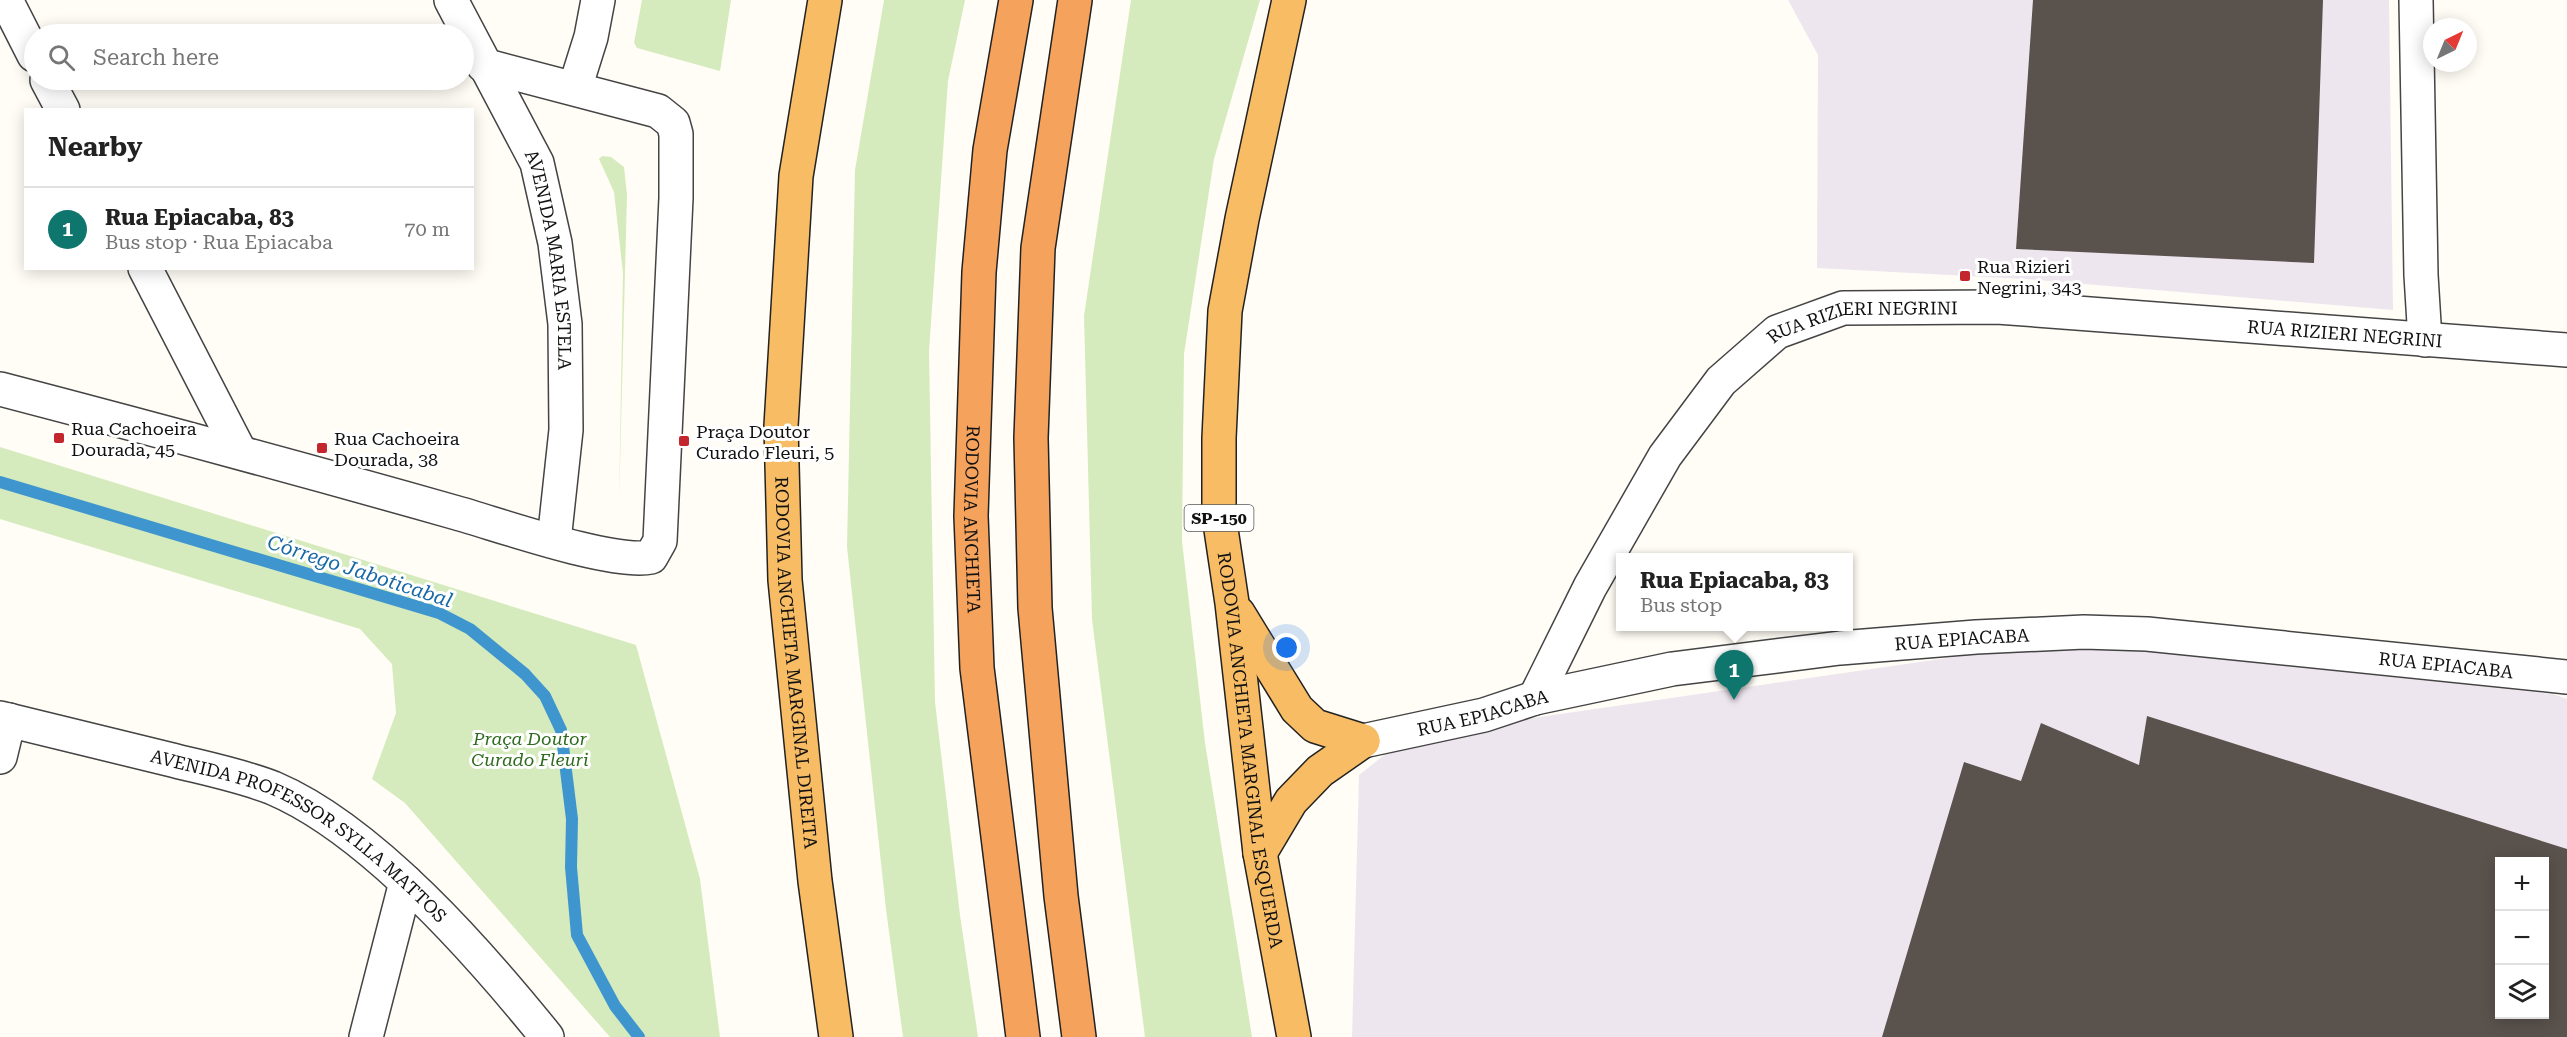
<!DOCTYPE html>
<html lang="en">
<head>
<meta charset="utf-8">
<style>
  :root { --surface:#fff; --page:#f2f2f2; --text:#222; --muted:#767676; --line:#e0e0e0; --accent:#0f766e }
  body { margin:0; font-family:"Roboto Serif",serif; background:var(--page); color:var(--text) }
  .controls { position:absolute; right:18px; bottom:18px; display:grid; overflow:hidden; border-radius:0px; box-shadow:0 3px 15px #0003 }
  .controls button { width:54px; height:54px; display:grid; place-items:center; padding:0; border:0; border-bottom:2px solid var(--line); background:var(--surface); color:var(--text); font:30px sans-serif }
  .compass { position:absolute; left:2423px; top:18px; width:54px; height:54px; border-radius:50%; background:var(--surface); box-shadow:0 3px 15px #0003; rotate:43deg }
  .you { position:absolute; left:1287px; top:648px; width:21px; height:21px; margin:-15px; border:4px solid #fff; border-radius:50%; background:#1a73e8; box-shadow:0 0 0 9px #1a73e833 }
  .badge { display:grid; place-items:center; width:39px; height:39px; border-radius:50%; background:var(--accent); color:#fff; font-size:20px; font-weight:700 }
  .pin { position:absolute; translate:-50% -50px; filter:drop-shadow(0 2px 3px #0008) }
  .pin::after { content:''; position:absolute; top:32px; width:21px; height:18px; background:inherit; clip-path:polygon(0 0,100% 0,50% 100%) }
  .popup { position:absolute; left:1616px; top:553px; width:237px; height:78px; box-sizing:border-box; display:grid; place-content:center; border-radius:0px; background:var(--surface); filter:drop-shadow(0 2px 4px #0005); font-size:20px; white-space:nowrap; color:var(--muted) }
  .popup b { font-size:22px; color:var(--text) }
  .popup::after { content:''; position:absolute; left:50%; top:100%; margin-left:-12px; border:12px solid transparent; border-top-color:var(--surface) }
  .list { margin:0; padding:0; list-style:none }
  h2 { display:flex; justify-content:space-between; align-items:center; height:78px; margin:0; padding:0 24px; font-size:26px }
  h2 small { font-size:20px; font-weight:400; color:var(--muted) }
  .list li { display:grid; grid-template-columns:39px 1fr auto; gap:18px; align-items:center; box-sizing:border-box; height:84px; padding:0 24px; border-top:2px solid var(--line) }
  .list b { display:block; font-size:22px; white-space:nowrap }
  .list p { margin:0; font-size:20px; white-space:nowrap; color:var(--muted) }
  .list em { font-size:20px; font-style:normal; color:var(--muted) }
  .icon { flex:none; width:33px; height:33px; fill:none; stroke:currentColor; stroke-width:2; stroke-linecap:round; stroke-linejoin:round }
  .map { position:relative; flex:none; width:2567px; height:1037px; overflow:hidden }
  .search { position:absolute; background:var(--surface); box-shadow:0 3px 15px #0003; left:24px; top:24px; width:450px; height:66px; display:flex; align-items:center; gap:15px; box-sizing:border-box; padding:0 21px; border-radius:33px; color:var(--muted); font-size:22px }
  .panel { position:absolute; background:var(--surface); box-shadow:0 3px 15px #0003; left:24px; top:108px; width:450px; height:162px; border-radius:0px }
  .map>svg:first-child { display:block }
  .industrial { fill:#eee6ef; fill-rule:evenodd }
  .green { fill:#d5ebbd }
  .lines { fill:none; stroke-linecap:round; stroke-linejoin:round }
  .stream { stroke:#3f96cf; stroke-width:12 }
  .building { fill:#5a524d; fill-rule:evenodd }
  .minor-casing { stroke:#444; stroke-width:36 }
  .tertiary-casing { stroke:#444; stroke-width:36 }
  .trunk-casing { stroke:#222; stroke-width:36 }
  .motorway-casing { stroke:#222; stroke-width:36 }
  .minor { stroke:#fff; stroke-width:33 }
  .tertiary { stroke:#fff; stroke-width:33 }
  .trunk { stroke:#f7bc64; stroke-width:33 }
  .motorway { stroke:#f5a25d; stroke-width:33 }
  .poi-dot { fill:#c4262e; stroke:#fff; stroke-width:2 }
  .labels { text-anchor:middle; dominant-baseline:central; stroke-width:6; stroke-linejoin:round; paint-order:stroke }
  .shield { fill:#fff; stroke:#585858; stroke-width:1.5 }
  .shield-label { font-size:16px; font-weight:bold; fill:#111 }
  .street-label { font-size:18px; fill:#111; stroke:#fff }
  .poi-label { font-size:18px; fill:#111; stroke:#fff; text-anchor:start }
  .park-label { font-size:18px; font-style:italic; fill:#2f6b1f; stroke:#fff }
  .water-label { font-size:20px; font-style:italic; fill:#1768a6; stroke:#fff }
</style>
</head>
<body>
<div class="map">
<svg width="2567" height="1037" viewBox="0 0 2567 1037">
  <rect width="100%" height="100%" fill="#fffdf5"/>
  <!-- industrial -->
  <path class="industrial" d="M1788 0H2389L2393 310 2025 279 1817 268 1818 55Z
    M2058 642 2553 694 2567 699V1037H1352L1359 775 1408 736ZM2500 862H2544V1014H2500Z"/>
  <!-- green -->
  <path class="green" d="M642 0H731L720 71 637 48 634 43Z
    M884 0H965L948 81 929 351 935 702 960 915 978 1037H903L886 909 847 547 855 170Z
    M1131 0H1260L1214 159 1184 354 1182 541 1205 743 1252 1037H1145L1092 619 1084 316Z
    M602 156 611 157 624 167 627 195 619 504 623 273 614 192 599 159Z
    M0 447 636 645 700 879 720 1037H610L405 803 372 779 396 713 392 664 360 629 0 519Z"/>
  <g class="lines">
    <!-- stream -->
    <path class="stream" d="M0 482 439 613 470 629 525 674 545 696 561 730 572 819 571 867 577 935 615 1006 639 1037"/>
  </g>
  <!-- building -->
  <path class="building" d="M2033 0H2323L2314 263 2016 249Z
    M2147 716 2567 849V1037H1882L1964 762 2021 781 2041 723 2139 765ZM2500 862H2544V1014H2500Z"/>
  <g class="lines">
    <defs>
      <g id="minor">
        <path d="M6 0 34 55"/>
        <path d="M2416 0 2421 275 2425 340"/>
        <path d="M47 80 63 110"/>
        <path d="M575 88 591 37 598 0"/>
        <path d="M145 268 240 452"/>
        <path id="s1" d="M1535 698 1590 587 1665 456 1721 381 1777 332 1843 308 1997 307 2567 350"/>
        <path d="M0 757 9 720"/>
        <path d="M366 1037 406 882"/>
      </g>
      <g id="tertiary">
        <path id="s2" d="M451 0 537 163 555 243 565 324 566 430 554 541"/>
        <path d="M0 389C153 429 305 470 457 513 500 525 613 565 651 557L660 541 676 198V134L673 123 658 111 483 65"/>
        <path id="s3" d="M0 718C56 732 112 745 168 759 203 768 240 775 273 788 372 830 480 954 547 1037"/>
        <path id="s4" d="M1363 741 1484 715 1535 698 1672 669 1840 648 1976 637 2084 632 2147 634 2567 677"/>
      </g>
      <g id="trunk">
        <path id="s5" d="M825 0 796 176 781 426 785 580 815 881 836 1037"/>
        <path id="s6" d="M1289 0 1242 219 1225 311 1219 438V516L1232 603 1260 853 1294 1037"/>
        <path d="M1238 613 1297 709 1315 726 1363 741"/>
        <path d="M1260 853 1291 801 1320 771 1363 741"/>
      </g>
      <g id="motorway">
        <path id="s7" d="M1016 0 990 150 979 272 971 516 977 668 1023 1037"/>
        <path d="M1075 0 1038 248 1031 438 1035 608 1061 896 1079 1037"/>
      </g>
    </defs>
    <!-- minor casing -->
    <use href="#minor" class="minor-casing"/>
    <!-- tertiary casing -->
    <use href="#tertiary" class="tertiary-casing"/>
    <!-- trunk casing -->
    <use href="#trunk" class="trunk-casing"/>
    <!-- motorway casing -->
    <use href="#motorway" class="motorway-casing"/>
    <!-- minor -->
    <use href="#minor" class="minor"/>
    <!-- tertiary -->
    <use href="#tertiary" class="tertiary"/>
    <!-- trunk -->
    <use href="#trunk" class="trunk"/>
    <!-- motorway -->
    <use href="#motorway" class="motorway"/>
  </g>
  <!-- markers -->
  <g class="poi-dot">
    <rect x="1959" y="270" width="12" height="12" rx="3"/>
    <rect x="53" y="432" width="12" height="12" rx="3"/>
    <rect x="678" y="435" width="12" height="12" rx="3"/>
    <rect x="316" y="442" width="12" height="12" rx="3"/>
  </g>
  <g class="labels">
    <!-- shield labels -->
    <rect class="shield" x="1184.5" y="505" width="69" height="26" rx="4.5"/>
    <g class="shield-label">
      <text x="1219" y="518">SP-150</text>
    </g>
    <!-- street labels -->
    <g class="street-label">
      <text stroke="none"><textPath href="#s2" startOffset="282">AVENIDA MARIA ESTELA</textPath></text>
      <text stroke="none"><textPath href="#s1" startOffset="530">RUA RIZIERI NEGRINI</textPath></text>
      <text stroke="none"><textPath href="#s1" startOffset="1016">RUA RIZIERI NEGRINI</textPath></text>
      <text stroke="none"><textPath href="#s7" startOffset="522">RODOVIA ANCHIETA</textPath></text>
      <text stroke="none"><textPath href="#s4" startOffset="609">RUA EPIACABA</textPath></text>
      <text stroke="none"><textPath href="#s5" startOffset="666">RODOVIA ANCHIETA MARGINAL DIREITA</textPath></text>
      <text stroke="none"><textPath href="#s4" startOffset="1095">RUA EPIACABA</textPath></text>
      <text stroke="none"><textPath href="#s4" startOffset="123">RUA EPIACABA</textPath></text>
      <text stroke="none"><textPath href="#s6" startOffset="759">RODOVIA ANCHIETA MARGINAL ESQUERDA</textPath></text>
      <text stroke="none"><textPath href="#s3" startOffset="327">AVENIDA PROFESSOR SYLLA MATTOS</textPath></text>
    </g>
    <!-- poi labels -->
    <g class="poi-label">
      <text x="1977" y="266">Rua Rizieri<tspan x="1977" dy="21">Negrini, 343</tspan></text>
      <text x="71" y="428">Rua Cachoeira<tspan x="71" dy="21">Dourada, 45</tspan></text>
      <text x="696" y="431">Praça Doutor<tspan x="696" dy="21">Curado Fleuri, 5</tspan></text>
      <text x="334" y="438">Rua Cachoeira<tspan x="334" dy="21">Dourada, 38</tspan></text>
    </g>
    <!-- park labels -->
    <g class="park-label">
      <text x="530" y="738">Praça Doutor<tspan x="530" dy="21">Curado Fleuri</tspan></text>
    </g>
    <!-- water labels -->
    <g class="water-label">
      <text transform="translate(360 571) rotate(18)">Córrego Jaboticabal</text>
    </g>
  </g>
</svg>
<div class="controls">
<button>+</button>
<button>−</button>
<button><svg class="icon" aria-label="layers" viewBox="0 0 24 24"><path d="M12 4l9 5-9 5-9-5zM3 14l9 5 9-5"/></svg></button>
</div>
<svg class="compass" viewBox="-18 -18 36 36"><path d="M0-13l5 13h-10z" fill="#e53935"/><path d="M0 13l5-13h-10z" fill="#767676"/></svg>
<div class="you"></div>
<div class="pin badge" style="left:1734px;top:700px">1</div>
<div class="popup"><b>Rua Epiacaba, 83</b>Bus stop</div>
<div class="search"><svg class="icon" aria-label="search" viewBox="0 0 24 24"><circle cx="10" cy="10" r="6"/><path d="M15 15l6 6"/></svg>Search here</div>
<section class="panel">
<h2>Nearby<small></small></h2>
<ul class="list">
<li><span class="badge">1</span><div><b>Rua Epiacaba, 83</b><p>Bus stop · Rua Epiacaba</p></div><em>70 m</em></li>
</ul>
</section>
</div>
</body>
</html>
